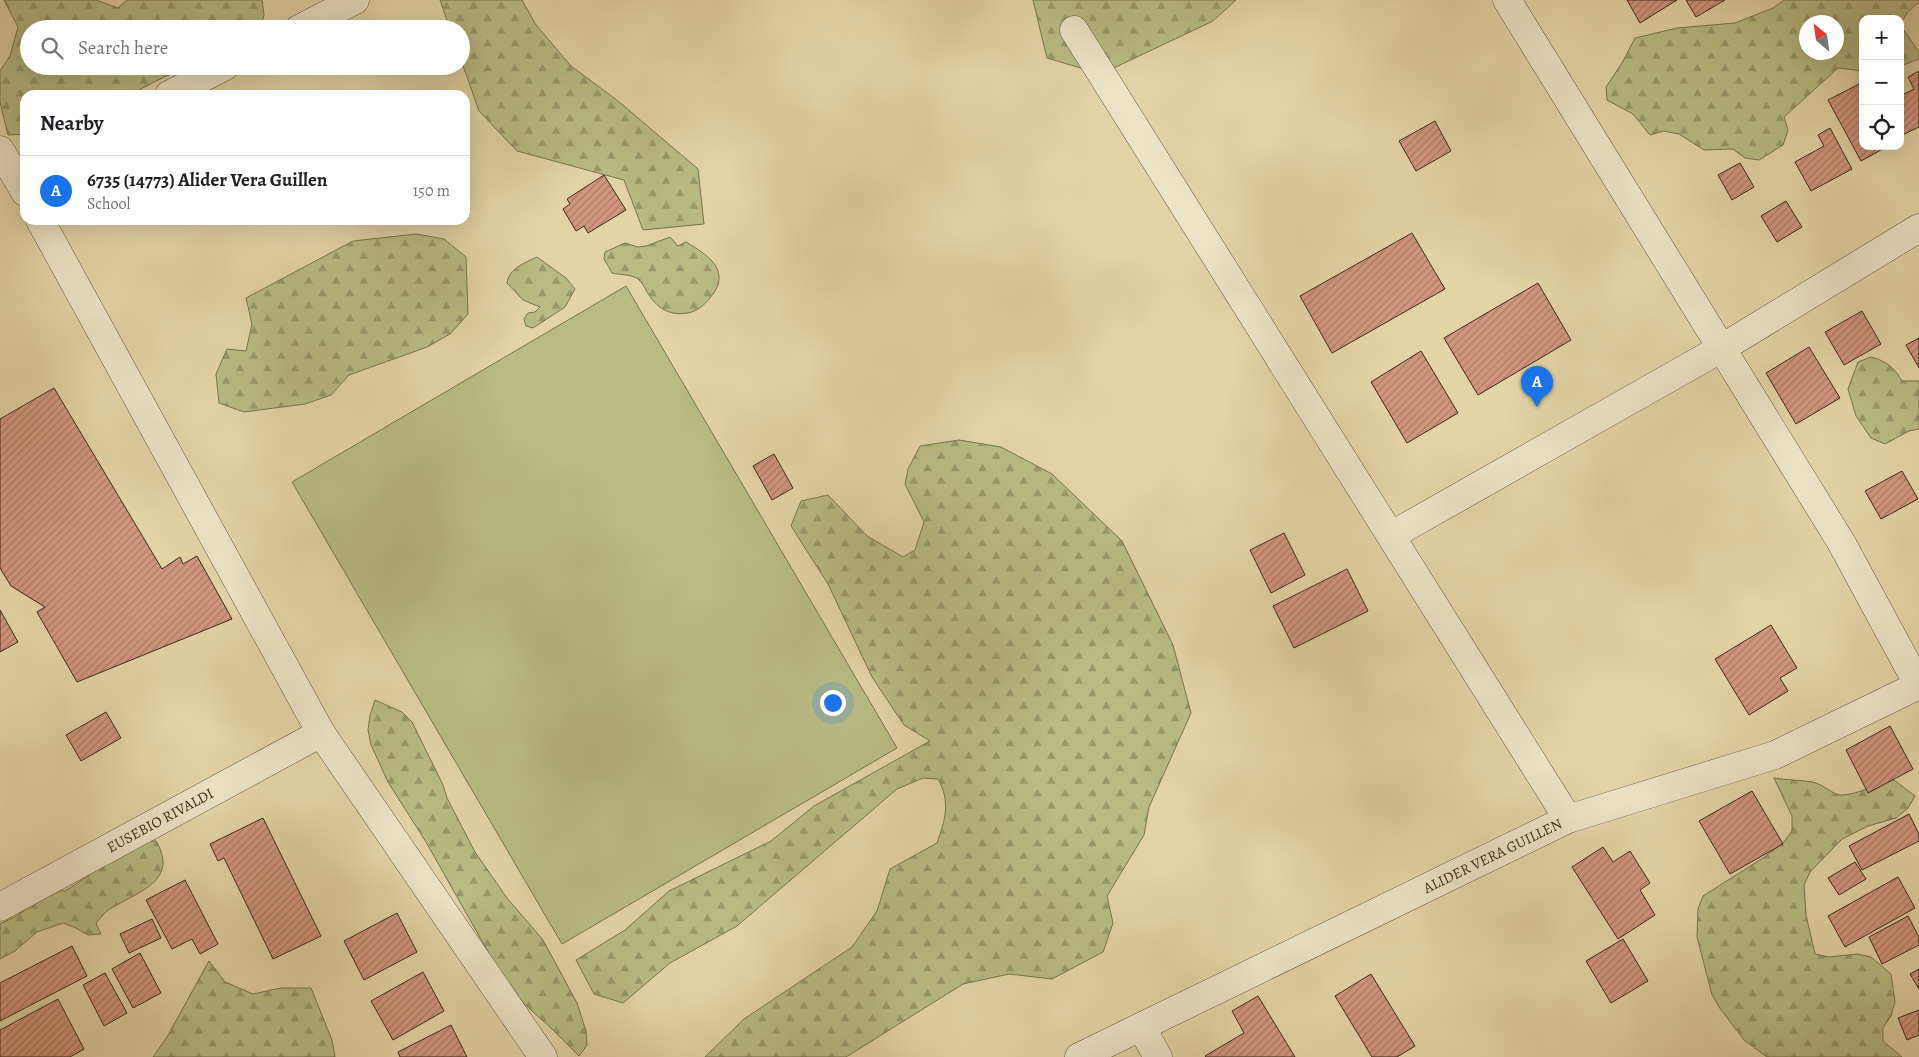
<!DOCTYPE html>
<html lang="en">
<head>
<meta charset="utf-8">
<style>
  :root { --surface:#fff; --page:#f6f6f6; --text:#202124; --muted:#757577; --line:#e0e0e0; --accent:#1a73e8 }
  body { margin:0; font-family:Alegreya,serif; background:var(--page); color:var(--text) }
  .controls { position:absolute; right:15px; top:15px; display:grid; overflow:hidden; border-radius:10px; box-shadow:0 5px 20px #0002 }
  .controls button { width:45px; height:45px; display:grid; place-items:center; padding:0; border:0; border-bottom:1px solid var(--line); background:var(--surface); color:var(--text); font:25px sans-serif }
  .compass { position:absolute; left:1799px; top:15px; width:45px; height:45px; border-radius:50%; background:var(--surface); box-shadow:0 5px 20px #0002; rotate:331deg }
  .you { position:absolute; left:832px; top:702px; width:18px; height:18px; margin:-12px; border:4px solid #fff; border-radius:50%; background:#1a73e8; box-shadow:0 0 0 8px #1a73e833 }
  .badge { display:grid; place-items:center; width:32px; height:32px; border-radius:50%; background:var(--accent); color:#fff; font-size:16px; font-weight:700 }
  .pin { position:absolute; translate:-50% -41px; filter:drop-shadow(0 1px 2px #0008) }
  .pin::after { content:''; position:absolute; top:26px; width:18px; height:15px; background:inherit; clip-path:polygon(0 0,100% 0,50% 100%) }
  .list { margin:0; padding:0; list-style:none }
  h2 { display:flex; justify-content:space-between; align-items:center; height:65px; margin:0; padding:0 20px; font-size:21px }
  h2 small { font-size:16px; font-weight:400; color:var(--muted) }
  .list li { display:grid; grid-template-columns:32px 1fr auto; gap:15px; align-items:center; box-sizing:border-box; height:70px; padding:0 20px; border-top:1px solid var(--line) }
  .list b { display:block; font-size:19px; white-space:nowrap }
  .list p { margin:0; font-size:16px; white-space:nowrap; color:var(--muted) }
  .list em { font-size:16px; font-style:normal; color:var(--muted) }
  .icon { flex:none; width:28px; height:28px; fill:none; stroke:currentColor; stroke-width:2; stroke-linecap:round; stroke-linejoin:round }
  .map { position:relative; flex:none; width:1919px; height:1057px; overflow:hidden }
  .search { position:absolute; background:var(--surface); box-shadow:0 5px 20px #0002; left:20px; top:20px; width:450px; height:55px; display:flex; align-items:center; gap:12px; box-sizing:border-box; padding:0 18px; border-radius:28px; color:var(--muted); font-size:19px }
  .panel { position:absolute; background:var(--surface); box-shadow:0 5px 20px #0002; left:20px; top:90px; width:450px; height:135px; border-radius:15px }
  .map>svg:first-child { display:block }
  .forest { fill:url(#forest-firs); stroke:#797250; fill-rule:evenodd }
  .pitch { fill:#b8bb84; stroke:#797250 }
  .building { fill:url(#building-hatch); stroke:#3a291d }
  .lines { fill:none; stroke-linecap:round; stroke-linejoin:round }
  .street-casing { stroke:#645440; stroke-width:29 }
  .street { stroke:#ede3c6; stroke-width:28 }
  .labels { text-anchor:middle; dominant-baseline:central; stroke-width:4; stroke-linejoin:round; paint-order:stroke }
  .street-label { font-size:15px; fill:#3a291d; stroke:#ede3c6 }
</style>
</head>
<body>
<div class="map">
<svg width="1919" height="1057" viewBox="0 0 1919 1057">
  <defs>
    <pattern id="forest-firs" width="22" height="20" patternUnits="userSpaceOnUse" patternTransform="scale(1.25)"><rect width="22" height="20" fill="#b8bb84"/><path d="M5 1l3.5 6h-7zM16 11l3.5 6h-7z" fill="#97986b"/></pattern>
    <pattern id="building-hatch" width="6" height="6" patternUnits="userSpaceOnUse" patternTransform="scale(1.25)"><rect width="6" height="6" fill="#d2967d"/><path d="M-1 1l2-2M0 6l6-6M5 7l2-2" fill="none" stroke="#ab7a66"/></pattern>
  </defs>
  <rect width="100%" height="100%" fill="#e3d4a7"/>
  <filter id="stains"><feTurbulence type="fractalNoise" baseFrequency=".004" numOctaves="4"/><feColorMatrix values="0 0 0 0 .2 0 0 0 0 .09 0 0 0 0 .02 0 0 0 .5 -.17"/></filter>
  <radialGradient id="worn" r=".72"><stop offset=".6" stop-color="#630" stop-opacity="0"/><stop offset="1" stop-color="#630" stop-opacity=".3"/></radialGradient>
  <!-- forest -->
  <path class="forest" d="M4 0H96L118 8 127 0H262L264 15 260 29H29V66H192L164 77 129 95H25V134L8 135 0 102V71L10 56 18 27Z
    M440 0H522L536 25 571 66 618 101 698 169 704 224 643 230 624 180 517 151 479 111 461 60V29H450Z
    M1033 0H1236L1213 21 1101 74 1047 58Z
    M1784 0H1919V2L1907 13 1900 25V19H1863V71L1838 68 1784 117 1788 130 1783 145 1759 160 1745 158 1733 149 1704 150 1679 134 1664 131 1650 135 1633 114 1607 100 1606 87 1622 63 1635 38 1677 28 1735 23 1773 8ZM1806 22H1836V52H1806Z
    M1900 25 1919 52V59L1900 66Z
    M416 234 444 239 466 257 468 314 450 334 427 347 349 375 331 395 305 404 244 412 219 403 216 374 227 349 246 351 252 324 246 298 353 241Z
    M670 237 678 246 686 242C708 255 733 271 710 298 704 305 698 311 688 313 668 316 657 308 647 292 645 288 642 282 638 279 631 274 620 275 612 273L604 259 605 252 625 243 638 247 646 246Z
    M537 257 566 278 575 289 565 307 533 328 526 326 524 319 528 313 535 312 540 307 523 300 507 283C509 268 525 263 537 257Z
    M1871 357C1886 361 1894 367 1902 381H1919V429L1909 431 1885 444 1871 438 1856 416 1848 389 1858 362Z
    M959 440 1001 447 1052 474 1122 541 1173 645 1191 713 1149 807 1144 835 1107 896 1113 923 1103 952 1052 979 1009 974 963 984 846 1057H705L744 1019 852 947 877 911 890 869 937 843C945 820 951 802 938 779L923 778 897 789 737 926 670 963 623 1003 594 994 576 960 625 930 669 891 771 841 814 806 930 741 904 725 872 677 828 584 791 526 801 501 828 495 867 536 903 557 915 550 924 522 905 484 908 469 920 446Z
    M375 700 402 712 412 722 443 785 447 798 475 852 507 898 543 940 577 1003 586 1031 587 1045 579 1056 551 1028 520 1000 495 964 426 842 388 782 371 745 368 730 370 716Z
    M1774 778C1786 780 1800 780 1813 782 1823 784 1833 795 1841 795 1859 795 1876 783 1894 780L1915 796 1908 808 1896 818 1868 826 1842 839 1810 872 1804 885 1806 915 1815 954 1829 957 1857 954 1871 957 1891 974 1895 1002 1891 1016 1883 1028V1041L1902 1057H1767L1744 1040 1719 1007 1712 995 1697 937 1698 909 1703 896 1763 858 1784 842 1792 831V816Z
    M156 841C181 883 133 893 107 911 103 914 100 919 96 923L101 934 88 935 76 928 63 923 37 932 15 951 0 959V924L17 916 49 890 65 891 87 877 107 858 143 842Z
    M209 961 225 982 253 994 281 988H311L332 1040 335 1057H153L167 1037Z"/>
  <!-- pitch -->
  <path class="pitch" d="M626 286 897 748 562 944 292 482Z"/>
  <!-- building -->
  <path class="building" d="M1627 0H1677L1640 23Z
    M1686 0H1725L1696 17Z
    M1919 71V127L1900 136V96L1914 89 1908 77Z
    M1863 82V146H1888L1861 161 1828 100Z
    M1435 121 1451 151 1416 171 1399 141Z
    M1830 128 1852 169 1811 191 1795 162 1824 146 1818 135Z
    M1740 163 1754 187 1732 200 1718 175Z
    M604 175 626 210 588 233 584 226 576 231 563 209 570 204 567 199Z
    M1786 201 1802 227 1777 242 1761 216Z
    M1412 233 1445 289 1332 353 1300 296Z
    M1538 283 1571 340 1478 395 1444 338Z
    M1862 311 1881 344 1844 365 1825 332Z
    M1919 338V368L1906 345Z
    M1809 347 1840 398 1796 424 1766 373Z
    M1421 351 1458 413 1407 443 1371 382Z
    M54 388 162 569 180 557 183 564 197 556 232 619 77 682 37 612 45 607 11 586 0 568V419Z
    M774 454 793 488 772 500 753 466Z
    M1902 471 1918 499 1881 519 1865 491Z
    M1284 533 1305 575 1271 593 1250 550Z
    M1347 569 1368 611 1294 648 1273 606Z
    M0 610 18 642 0 652Z
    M1771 625 1797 668 1780 678 1788 691 1749 715 1715 659Z
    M106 712 121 738 81 761 66 735Z
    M1890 726 1913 769 1868 793 1846 750Z
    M1752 791 1783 844 1730 874 1699 821Z
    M1909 814 1919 834V841L1862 870 1849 846Z
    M263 818 321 936 273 959 224 858 218 861 210 844Z
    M1603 847 1613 862 1630 851 1650 883 1640 890 1655 915 1618 939 1572 867Z
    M1855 862 1866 879 1839 895 1828 878Z
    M1898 877 1915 908 1845 947 1828 916Z
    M185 880 218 944 200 954 192 939 172 949 146 900Z
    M397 913 417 952 364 980 344 941Z
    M1908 916 1919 937V945L1882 964 1869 937Z
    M152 919 161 938 129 953 120 934Z
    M1623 939 1648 981 1611 1003 1586 961Z
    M72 946 87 976 0 1021V983Z
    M140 953 161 993 133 1008 112 969Z
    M1919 969V989L1910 974Z
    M423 972 444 1011 393 1040 371 1001Z
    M105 973 127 1013 104 1026 83 985Z
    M1371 974 1415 1046 1397 1057H1372L1335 996Z
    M1258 996 1295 1057H1206L1205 1056 1244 1033 1232 1011Z
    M58 999 84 1049 70 1057H0V1030Z
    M1919 1010V1035L1907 1040 1898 1018Z
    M451 1025 467 1057H400L398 1052Z"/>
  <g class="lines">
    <defs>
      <g id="street">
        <path d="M1507 0 1841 542 1919 686"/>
        <path d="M299 29 355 0"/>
        <path d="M1074 30 1568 819"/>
        <path d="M169 95 225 66"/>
        <path d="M0 150 25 192"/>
        <path d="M40 220 321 733 543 1057"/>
        <path d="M1392 535 1722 348 1919 228"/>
        <path id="s1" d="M0 907 321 733"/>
        <path d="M1141 1027 1158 1057"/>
        <path id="s2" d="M1079 1057 1568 819 1775 755 1919 685"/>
      </g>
    </defs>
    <!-- street casing -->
    <use href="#street" class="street-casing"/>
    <!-- street -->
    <use href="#street" class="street"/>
  </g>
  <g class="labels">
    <!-- street labels -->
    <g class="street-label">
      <text stroke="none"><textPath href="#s1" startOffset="182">EUSEBIO RIVALDI</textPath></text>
      <text stroke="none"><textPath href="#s2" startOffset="460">ALIDER VERA GUILLEN</textPath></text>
    </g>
  </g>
  <rect width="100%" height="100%" filter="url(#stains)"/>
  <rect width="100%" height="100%" fill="url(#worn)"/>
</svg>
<div class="controls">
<button>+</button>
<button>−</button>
<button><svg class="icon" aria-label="locate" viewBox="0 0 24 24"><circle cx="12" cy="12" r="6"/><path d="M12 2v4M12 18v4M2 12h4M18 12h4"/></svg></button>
</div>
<svg class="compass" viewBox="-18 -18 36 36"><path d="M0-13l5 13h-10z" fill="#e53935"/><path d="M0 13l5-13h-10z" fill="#757577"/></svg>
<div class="you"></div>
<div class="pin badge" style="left:1537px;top:407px">A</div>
<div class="search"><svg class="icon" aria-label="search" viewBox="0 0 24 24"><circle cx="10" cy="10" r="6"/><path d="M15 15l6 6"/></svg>Search here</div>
<section class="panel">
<h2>Nearby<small></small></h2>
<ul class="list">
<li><span class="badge">A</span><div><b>6735 (14773) Alider Vera Guillen</b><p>School</p></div><em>150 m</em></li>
</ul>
</section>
</div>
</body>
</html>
